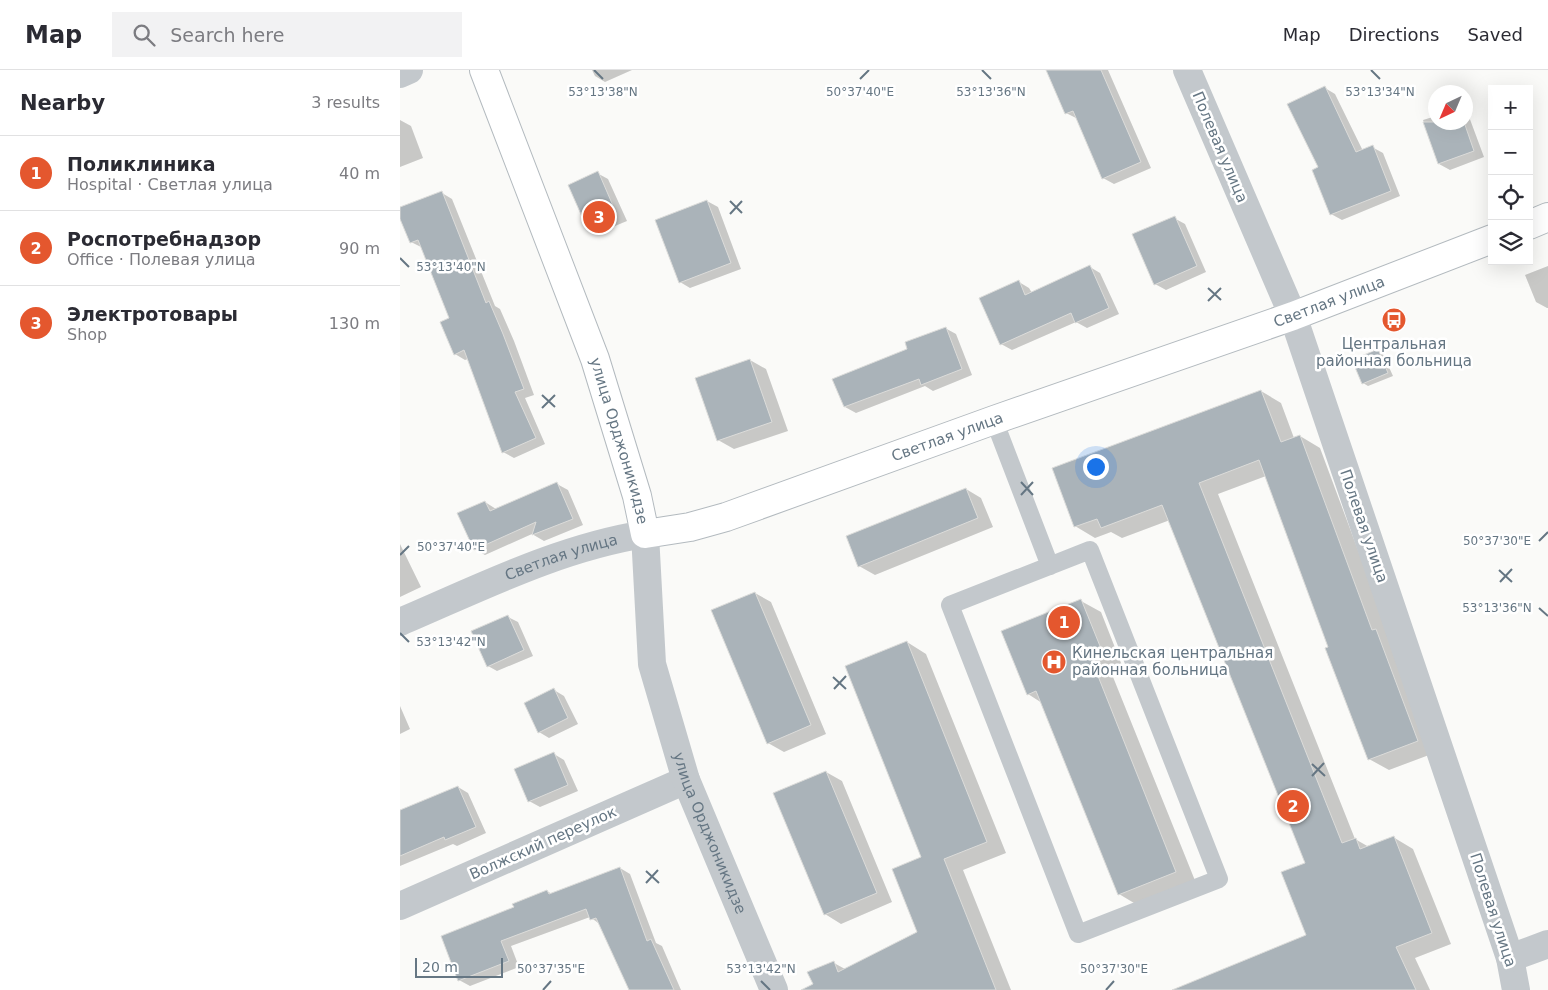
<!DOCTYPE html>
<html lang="en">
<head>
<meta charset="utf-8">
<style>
  :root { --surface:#fff; --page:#f2f2f3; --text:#2b2b33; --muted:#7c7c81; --line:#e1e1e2; --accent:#e4572e }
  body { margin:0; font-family:"DejaVu Sans",sans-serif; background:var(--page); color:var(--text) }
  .controls { position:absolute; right:15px; top:15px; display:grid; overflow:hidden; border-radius:0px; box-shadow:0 5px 20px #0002 }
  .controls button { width:45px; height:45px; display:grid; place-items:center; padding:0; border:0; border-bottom:1px solid var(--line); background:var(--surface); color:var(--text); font:25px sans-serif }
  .compass { position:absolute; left:1028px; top:15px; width:45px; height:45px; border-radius:50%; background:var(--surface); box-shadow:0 5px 20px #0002; rotate:224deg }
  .scale { position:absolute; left:15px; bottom:12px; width:88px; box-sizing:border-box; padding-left:5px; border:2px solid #657683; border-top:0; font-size:14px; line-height:18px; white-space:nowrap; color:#657683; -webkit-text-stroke:4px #fff; paint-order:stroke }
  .you { position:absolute; left:695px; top:396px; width:18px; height:18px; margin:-12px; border:4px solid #fff; border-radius:50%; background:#1a73e8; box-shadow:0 0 0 8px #1a73e833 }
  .badge { display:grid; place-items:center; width:32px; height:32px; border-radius:50%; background:var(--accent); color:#fff; font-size:16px; font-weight:700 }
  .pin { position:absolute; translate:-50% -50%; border:2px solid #fff; box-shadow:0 1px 5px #0006 }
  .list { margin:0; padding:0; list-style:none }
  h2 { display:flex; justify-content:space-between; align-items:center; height:65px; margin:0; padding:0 20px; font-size:21px }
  h2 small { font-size:16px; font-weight:400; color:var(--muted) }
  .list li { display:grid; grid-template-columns:32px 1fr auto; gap:15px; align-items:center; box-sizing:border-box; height:75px; padding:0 20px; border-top:1px solid var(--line) }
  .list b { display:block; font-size:19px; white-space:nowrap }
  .list p { margin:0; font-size:16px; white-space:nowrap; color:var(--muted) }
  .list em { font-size:16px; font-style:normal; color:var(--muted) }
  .icon { flex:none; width:28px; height:28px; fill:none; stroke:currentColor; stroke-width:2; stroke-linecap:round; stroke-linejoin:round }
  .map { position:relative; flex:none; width:1148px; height:920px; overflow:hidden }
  header { display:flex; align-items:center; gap:30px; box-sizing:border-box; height:70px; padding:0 25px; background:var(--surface); border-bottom:1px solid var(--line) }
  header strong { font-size:24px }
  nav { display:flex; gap:28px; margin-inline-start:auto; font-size:18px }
  .search { width:350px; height:45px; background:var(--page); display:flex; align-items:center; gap:12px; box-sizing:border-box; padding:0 18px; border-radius:0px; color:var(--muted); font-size:19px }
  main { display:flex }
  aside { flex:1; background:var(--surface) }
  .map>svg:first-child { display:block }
  .shadow { fill:#0003 }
  .building { fill:#aab3b9; stroke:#dcdcda }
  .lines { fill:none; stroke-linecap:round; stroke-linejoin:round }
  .secondary-casing { stroke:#b3babf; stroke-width:30 }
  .service { stroke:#c3c8cc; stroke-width:18 }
  .minor { stroke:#c3c8cc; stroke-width:28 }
  .tertiary { stroke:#c3c8cc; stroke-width:28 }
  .secondary { stroke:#fff; stroke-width:28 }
  .ticks { fill:none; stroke:#657683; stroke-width:2 }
  .labels { text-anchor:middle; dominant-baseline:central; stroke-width:5; stroke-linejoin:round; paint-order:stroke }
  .street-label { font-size:15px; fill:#657683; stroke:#fff }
  .poi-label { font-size:15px; fill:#657683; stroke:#fff }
  .ticks-label { font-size:12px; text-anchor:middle; fill:#657683; stroke:#fff; stroke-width:5; stroke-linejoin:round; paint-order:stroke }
</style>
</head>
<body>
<header>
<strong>Map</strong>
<div class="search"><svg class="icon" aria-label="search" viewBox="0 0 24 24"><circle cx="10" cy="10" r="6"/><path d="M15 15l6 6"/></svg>Search here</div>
<nav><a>Map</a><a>Directions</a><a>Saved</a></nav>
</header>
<main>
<aside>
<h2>Nearby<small>3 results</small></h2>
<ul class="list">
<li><span class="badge">1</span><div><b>Поликлиника</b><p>Hospital · Светлая улица</p></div><em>40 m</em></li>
<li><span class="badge">2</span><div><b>Роспотребнадзор</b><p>Office · Полевая улица</p></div><em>90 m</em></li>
<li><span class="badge">3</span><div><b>Электротовары</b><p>Shop</p></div><em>130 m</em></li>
</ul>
</aside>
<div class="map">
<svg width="1148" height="920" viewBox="0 0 1148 920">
  <rect width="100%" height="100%" fill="#fafaf8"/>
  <!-- shadow -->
  <path class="shadow" d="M192 0H232L205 12 195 6Z
    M655 0H708L751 98 714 114 703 108 678 49 666 43Z
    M925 18 935 24 963 81 972 77 983 83 1000 126 942 150 931 144 920 98Z
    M1066 42 1068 44 1084 87 1050 100 1039 94 1023 50 1036 46V52H1066Z
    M0 50 11 56 23 88 0 97Z
    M197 103 208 109 227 151 198 163 188 157Z
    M42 123 52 129 95 236 100 239 114 271 134 325 125 328 145 374 114 388 103 382 68 289 65 290 55 284 51 249 23 178 11 172 0 145V138Z
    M307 131 318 137 341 199 290 218 280 212Z
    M774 148 785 154 806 202 766 220 755 214Z
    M1148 196V238H1147L1136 232 1125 205Z
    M690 197 700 203 719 244 687 258 676 252 612 280 601 274 619 212 629 218 632 223Z
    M545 258 556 264 572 305 533 321 525 316 456 343 445 337 509 280Z
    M978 281 983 284 993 306 968 316 963 313Z
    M350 290 366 299 388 361 334 379 318 370Z
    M861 321 881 333 894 368 900 366 920 378 991 569 1037 682 989 700 969 689 866 406 818 424 955 769 969 777 993 767 1013 779 1051 874 1015 888 1030 920H772L908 866 907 793 770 450 722 468 711 462 695 468 675 456Z
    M157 414 168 420 183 455 144 471 132 464 85 485 74 479 85 432 96 439Z
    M566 419 581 428 593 457 475 505 459 496Z
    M0 474 21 517 0 527Z
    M355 523 371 532 426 664 384 682 368 673Z
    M681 531 701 542 723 598 711 602 796 813 739 836 719 824 642 633 628 624Z
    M108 547 118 552 133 586 97 601 88 596Z
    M507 572 526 584 606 783 563 800 611 920H416L434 893 445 899 519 863 523 788Z
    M154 620 164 626 178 654 149 668 139 662Z
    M0 636 10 659 0 664Z
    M154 684 164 690 178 721 140 737 129 731Z
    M426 702 442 711 492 832 441 854 425 844Z
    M58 717 68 723 86 763 57 776 53 774 0 796V745Z
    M220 798 230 804 256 873 262 876 281 920H230L201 855 190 847 111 876 119 897 70 916 59 910 116 838 147 821 152 824Z"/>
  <!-- building -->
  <path class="building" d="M646 0H701L741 92 702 109 673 41 665 44Z
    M925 16 956 82 973 75 991 121 930 145 912 100 918 97 887 34Z
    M1023 52H1064L1074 81 1038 94Z
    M198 101 217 145 187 158 168 115Z
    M42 121 86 233 89 231 103 264 124 319 115 322 136 368 102 383 64 280 54 285 40 252 49 248 18 170 10 173 0 149V137Z
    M307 130 331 193 279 213 255 150Z
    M775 146 797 196 754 215 732 164Z
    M690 195 709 238 675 253 671 243 600 275 579 228 619 210 625 225Z
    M546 257 562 299 521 315 519 309 444 337 432 309 507 279 505 272Z
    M978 279 988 303 962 314 952 290Z
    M350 289 372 352 317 371 295 308Z
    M861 320 881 372 900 365 972 560 976 559 1018 671 968 690 925 578 928 577 859 390 799 413 942 773 956 768 960 779 994 766 1032 863 996 877 1016 920H772L906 865 881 802 905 793 762 435 701 458 697 449 674 457 652 398Z
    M157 412 173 449 132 465 136 452 74 480 57 443 85 431 90 441Z
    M566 418 578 448 458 497 446 466Z
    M355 522 411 655 367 674 311 540Z
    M681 529 704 586 692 591 776 802 718 825 636 621 627 625 601 561Z
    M108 545 124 580 87 597 71 561Z
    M507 571 587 772 544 789 596 920H401L413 914 407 902 434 891 438 902 517 862 492 799 521 787 445 596Z
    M154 618 168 648 138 663 124 633Z
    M154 682 168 715 128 732 114 699Z
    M426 701 477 823 424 845 373 723Z
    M58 716 76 757 45 770 44 767 0 786V740Z
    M220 797 247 871 251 869 274 920H229L196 848 190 850 186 839 101 871 109 891 58 911 41 866 114 837 112 834 147 820 149 824Z"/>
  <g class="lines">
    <defs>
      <g id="secondary">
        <path id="s3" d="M84 0 195 289 237 426 245 464 290 457 326 447 594 350 893 246 1092 169"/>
        <path d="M1129 155 1148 147"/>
      </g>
    </defs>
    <!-- secondary casing -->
    <use href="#secondary" class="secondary-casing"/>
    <!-- service -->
    <path class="service" d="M594 350 650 496
      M690 480 819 809 678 864 550 535Z"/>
    <!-- minor -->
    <g class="minor">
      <path d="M787 0 893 246 1110 888 1116 920"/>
      <path id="s1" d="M0 552C80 518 158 478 245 464"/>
      <path d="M0 836 286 710"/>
      <path d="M1110 888 1148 874"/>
    </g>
    <!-- tertiary -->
    <g class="tertiary">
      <path d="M0 4 9 0"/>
      <path id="s2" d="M245 464 252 594 286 710 374 920"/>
    </g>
    <!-- secondary -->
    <use href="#secondary" class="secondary"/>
  </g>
  <!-- ticks -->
  <path class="ticks" d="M194 0 203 9M582 0 591 9M971 0 980 9M460 9 469 0M330 131 342 143M330 144 342 131M0 188 9 197M808 218 821 230M808 231 821 218M142 325 155 337M142 338 155 325M621 412 633 425M621 425 633 412M1139 471 1148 462M0 485 9 476M1099 500 1112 512M1100 512 1112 499M1139 538 1148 546M0 563 9 572M433 607 446 619M434 619 446 606M912 694 925 706M912 706 924 693M246 801 259 813M246 813 258 800M361 911 370 920M143 920 151 911M706 920 714 911"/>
  <!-- icons -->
  <defs>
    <symbol id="bus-disc" viewBox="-11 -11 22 22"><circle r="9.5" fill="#e4572e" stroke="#fff"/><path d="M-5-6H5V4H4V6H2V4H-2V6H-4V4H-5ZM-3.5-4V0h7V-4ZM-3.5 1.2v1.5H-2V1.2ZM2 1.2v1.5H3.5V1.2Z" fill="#fff"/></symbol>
    <symbol id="hospital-disc" viewBox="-11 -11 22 22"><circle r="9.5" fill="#e4572e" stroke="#fff"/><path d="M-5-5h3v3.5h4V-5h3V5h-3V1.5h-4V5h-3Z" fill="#fff"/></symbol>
  </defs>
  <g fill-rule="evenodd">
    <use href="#bus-disc" x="980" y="236" width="28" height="28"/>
    <use href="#hospital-disc" x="640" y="578" width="28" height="28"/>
  </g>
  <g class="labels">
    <!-- street labels -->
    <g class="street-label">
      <text transform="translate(820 77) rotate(67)">Полевая улица</text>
      <text stroke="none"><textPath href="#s3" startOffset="1215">Светлая улица</textPath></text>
      <text stroke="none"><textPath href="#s3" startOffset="810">Светлая улица</textPath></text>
      <text stroke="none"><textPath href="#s3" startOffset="395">улица Орджоникидзе</textPath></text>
      <text transform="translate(964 456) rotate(71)">Полевая улица</text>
      <text stroke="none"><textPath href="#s1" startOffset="174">Светлая улица</textPath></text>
      <text stroke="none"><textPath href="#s2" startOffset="309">улица Орджоникидзе</textPath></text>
      <text transform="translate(143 773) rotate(-24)">Волжский переулок</text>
      <text transform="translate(1093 840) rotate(72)">Полевая улица</text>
    </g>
    <!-- poi labels -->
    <g class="poi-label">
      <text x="994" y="274">Центральная<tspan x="994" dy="17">районная больница</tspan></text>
      <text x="672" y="583" text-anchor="start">Кинельская центральная<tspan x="672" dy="17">районная больница</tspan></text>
    </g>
  </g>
  <g class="ticks-label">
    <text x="203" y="26">53°13'38"N</text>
    <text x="591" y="26">53°13'36"N</text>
    <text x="980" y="26">53°13'34"N</text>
    <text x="460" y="26">50°37'40"E</text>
    <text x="51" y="201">53°13'40"N</text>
    <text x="1097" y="475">50°37'30"E</text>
    <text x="51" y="481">50°37'40"E</text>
    <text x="1097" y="542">53°13'36"N</text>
    <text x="51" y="576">53°13'42"N</text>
    <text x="151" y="903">50°37'35"E</text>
    <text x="714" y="903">50°37'30"E</text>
    <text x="361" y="903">53°13'42"N</text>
  </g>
</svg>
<div class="controls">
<button>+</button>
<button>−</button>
<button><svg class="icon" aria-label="locate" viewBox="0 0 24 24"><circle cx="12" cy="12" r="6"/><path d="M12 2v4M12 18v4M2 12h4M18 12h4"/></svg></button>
<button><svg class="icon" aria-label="layers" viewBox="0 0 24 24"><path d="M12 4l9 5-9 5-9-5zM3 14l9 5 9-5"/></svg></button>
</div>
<svg class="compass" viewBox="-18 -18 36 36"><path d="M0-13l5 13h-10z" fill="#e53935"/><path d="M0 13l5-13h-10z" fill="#7c7c81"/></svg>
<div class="scale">20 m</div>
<div class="you"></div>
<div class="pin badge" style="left:664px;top:552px">1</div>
<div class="pin badge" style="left:893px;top:736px">2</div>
<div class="pin badge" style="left:199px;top:147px">3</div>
</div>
</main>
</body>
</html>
